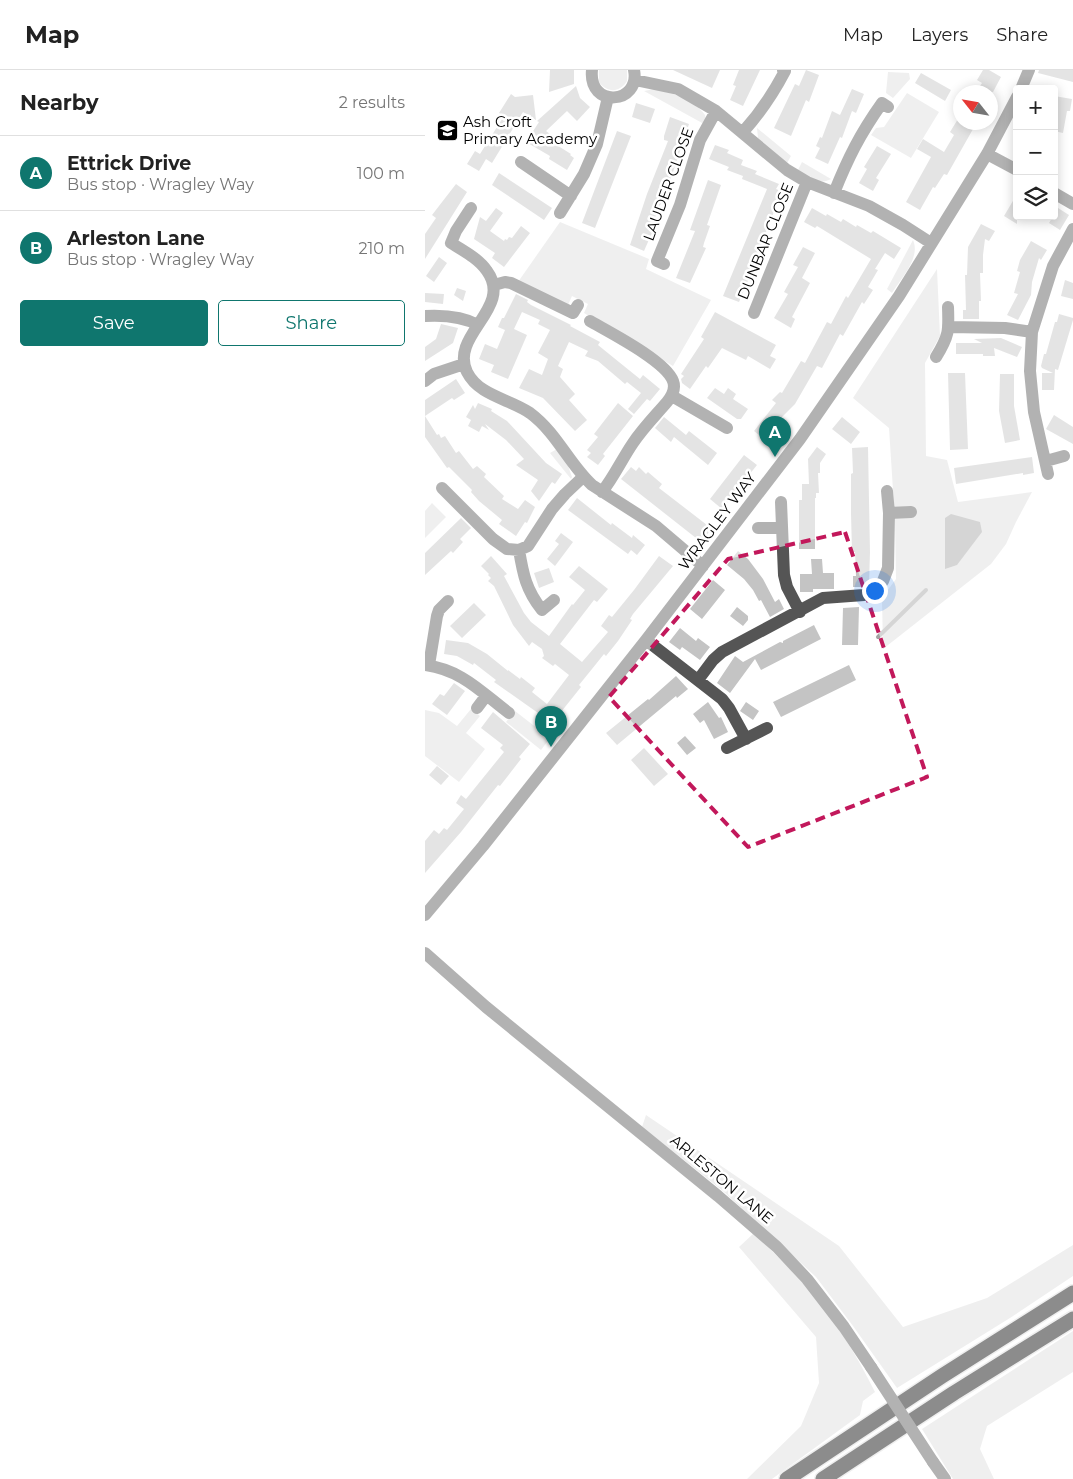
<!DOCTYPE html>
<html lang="en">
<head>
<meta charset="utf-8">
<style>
  :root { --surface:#fff; --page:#f2f2f2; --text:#222; --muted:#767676; --line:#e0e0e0; --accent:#0f766e }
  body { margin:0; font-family:Montserrat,sans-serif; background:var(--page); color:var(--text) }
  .controls { position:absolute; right:15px; top:15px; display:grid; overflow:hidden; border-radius:5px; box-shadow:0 2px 12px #0003 }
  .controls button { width:45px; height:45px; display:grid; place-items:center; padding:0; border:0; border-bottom:1px solid var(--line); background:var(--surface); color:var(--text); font:25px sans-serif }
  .compass { position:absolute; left:528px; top:15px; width:45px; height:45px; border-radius:50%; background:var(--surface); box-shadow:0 2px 12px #0003; rotate:301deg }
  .you { position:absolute; left:449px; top:520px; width:18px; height:18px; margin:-12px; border:4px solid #fff; border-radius:50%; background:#1a73e8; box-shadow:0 0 0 8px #1a73e833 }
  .badge { display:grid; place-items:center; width:32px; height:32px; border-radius:50%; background:var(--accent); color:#fff; font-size:16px; font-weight:700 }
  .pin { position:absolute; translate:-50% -41px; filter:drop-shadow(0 1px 2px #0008) }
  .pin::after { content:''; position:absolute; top:26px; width:18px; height:15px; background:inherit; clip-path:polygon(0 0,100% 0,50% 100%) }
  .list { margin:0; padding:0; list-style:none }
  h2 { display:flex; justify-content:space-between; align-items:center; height:65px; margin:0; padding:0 20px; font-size:21px }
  h2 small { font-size:16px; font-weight:400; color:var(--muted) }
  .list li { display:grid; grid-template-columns:32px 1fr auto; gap:15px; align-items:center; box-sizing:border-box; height:75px; padding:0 20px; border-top:1px solid var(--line) }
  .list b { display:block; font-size:19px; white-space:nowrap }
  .list p { margin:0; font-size:16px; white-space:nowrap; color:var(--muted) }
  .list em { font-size:16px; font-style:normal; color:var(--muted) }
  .actions { display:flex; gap:10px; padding:15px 20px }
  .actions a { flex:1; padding:11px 0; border:1px solid var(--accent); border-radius:5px; text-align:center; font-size:18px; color:var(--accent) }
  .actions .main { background:var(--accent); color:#fff }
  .icon { flex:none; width:28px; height:28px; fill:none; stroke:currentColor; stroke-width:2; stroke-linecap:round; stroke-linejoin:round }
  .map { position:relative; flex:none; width:648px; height:1409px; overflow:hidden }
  header { display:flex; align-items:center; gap:30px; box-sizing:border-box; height:70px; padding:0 25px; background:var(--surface); border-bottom:1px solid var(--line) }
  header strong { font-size:24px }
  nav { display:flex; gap:28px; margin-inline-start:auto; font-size:18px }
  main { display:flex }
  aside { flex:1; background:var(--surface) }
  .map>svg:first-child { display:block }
  .green { fill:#dcdcdc }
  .water { fill:#a3a3a3 }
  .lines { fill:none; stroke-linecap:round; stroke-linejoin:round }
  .stream { stroke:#a3a3a3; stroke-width:4 }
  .building { fill:#c4c4c4 }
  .highway-casing { stroke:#dbdbdb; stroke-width:18 }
  .minor { stroke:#555; stroke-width:12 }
  .highway { stroke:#000; stroke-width:15 }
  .minor-bridge { stroke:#555; stroke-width:12 }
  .marked { fill:none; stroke:#c2185b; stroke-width:4; stroke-dasharray:10 6; stroke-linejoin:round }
  .labels { text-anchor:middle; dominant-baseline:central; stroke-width:5; stroke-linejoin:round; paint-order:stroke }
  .poi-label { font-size:15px; fill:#000; stroke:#fff; text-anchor:start }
  .street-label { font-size:15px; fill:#000; stroke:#fff }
</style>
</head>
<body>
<header>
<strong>Map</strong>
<nav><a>Map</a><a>Layers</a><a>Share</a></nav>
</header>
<main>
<aside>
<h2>Nearby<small>2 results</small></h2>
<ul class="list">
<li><span class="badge">A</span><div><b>Ettrick Drive</b><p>Bus stop · Wragley Way</p></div><em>100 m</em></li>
<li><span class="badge">B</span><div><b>Arleston Lane</b><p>Bus stop · Wragley Way</p></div><em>210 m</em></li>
</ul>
<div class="actions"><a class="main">Save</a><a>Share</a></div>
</aside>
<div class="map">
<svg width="648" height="1409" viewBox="0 0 648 1409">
  <rect width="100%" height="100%" fill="#fff"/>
  <!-- green -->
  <path class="green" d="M174 0H202V11C195 23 182 23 174 12Z
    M463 2 484 3 485 9 468 28 461 23Z
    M229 19C247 23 269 29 280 45L281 51 279 54 219 21Z
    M482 23 514 42 486 88 446 65 451 58 459 57Z
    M332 58 366 86 362 93 333 68Z
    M377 92 406 109C394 116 383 106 373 100Z
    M135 152 224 189 221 199 286 230 248 296 159 243 163 234 147 226 143 235 93 212Z
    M488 170C496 188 476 208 467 223L462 219Z
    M512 199 515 266 500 293 501 386 522 390 533 432 607 422 591 452 581 474 566 494 458 579 457 528 471 509 470 451 464 358 428 328Z
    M132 379 142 393 147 407 146 409 125 383Z
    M7 433 21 447 0 468V441Z
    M46 639 55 646 41 663 60 679 34 712 0 686V640L14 643 32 656Z
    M90 641 117 662 121 658 128 664 116 680 81 652Z
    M221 1045 414 1176 478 1257 562 1228 648 1175V1206L585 1248 472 1318 428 1256 391 1207 298 1121 217 1057Z
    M329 1163C346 1180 364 1197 380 1215 408 1246 431 1284 450 1322L438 1331 435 1345 347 1409H322L376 1356 394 1313 391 1267 314 1177Z
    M648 1261V1302L562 1356 555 1379 569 1409H528L497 1359Z"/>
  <!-- water -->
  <path class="water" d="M526 444 555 452 557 462 532 495 520 499V448Z"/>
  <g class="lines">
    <!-- stream -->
    <path class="stream" d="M453 567 501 520"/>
  </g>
  <!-- building -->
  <path class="building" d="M125 0H149V14L124 22Z
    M248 0H295L287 18Z
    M314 0H335L318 36 305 30 311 16 308 15Z
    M381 0 394 5 384 32 381 30 366 66 349 58 370 14 374 16Z
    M558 0H564L576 7 568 22H551L557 13 552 10Z
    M614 0H648V12L613 3Z
    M496 3 526 20 520 31 490 13Z
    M151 16 155 28 165 37 152 51 142 41 121 61 125 64 122 69 146 84 145 85 149 88 142 100 124 89 125 86 101 72 114 52 112 51Z
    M427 19 439 24 431 43 427 41 417 68 415 67 403 94 390 88 395 78 391 76 395 67 397 68 407 41 415 45Z
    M86 24 90 27 108 25 111 50 98 42 67 93 61 89 54 101 42 94 50 81 55 84 79 46 74 43Z
    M629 26 647 29 645 41H642L638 63 629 61Z
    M211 33 230 39 225 53 207 47Z
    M245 47 264 54 245 111 227 155 230 156 219 181 205 175 222 124 243 71 239 70V66Z
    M533 49 536 52H552L522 105 519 104 510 118 508 117 495 140 481 132 506 87 492 79 498 69 519 82 529 65 525 62Z
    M192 61 206 66 170 158 157 153Z
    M290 75 304 80 302 83 318 90 316 95 332 101 330 104 354 114 351 119 358 122 345 151 334 181 335 182 314 232 298 226 342 119 317 109 318 106 302 100 304 97 284 89Z
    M452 76 466 84 451 108 454 110 448 121 434 113 442 99 439 97Z
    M74 103 127 138 119 150 67 115Z
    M283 110 296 115 282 155 285 156 279 173 278 177 281 178 265 213 251 208 270 161 265 160Z
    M31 114 42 122 0 189V164L11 148 7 145Z
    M592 124V154L579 146Z
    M71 138 78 143 65 161 79 171 80 169 82 170 84 167 87 168 96 156 105 163 79 197 67 188 70 183 49 169 55 147 61 151Z
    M387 138 401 146 402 144 416 152 418 149 431 157 432 155 446 163 448 161 476 178 469 189 460 183 450 199 453 200 443 217 448 220 439 234 437 232 418 266 415 264 397 298 392 296 370 334 354 350 339 369 329 361 351 333 347 330 355 322 357 323 376 291 380 293 402 252 406 254 421 226 423 228 446 189 392 156 390 158 379 152Z
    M633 138 644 145 635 160 624 153Z
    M556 154 570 161 564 171 560 169 558 185V203H555L556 231H554V249H538V240H541L540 205H542L543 177Z
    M606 171 622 180 616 190 614 188 607 212 606 225 593 250 582 245 593 224 589 223 595 202 592 201 595 190Z
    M378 177 390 183 377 208 385 213 367 247 370 249 366 258 349 248 363 224 359 222 373 197 368 195Z
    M14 187 22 193 9 212 1 206Z
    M640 210 648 213V229L636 226Z
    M32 218 41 221 38 231 29 225Z
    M0 223 19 224 18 234 0 232Z
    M91 224 103 230 102 232 106 235 146 255 145 256 175 272 173 275 189 288 215 309 218 305 235 319 225 331 222 329 209 344 203 339 216 323 202 312 200 314 173 291 160 286 163 281 144 272 133 296 138 299 135 307 150 324 144 330 162 350 150 361 118 328 94 318 104 299 117 305 123 289 113 283 125 260 113 254 115 250 97 242 89 259 102 265 83 309 66 302 69 295 54 289 60 274 72 279 80 260 73 257 77 248H79Z
    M290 242 351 275 345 286 351 289 345 299 323 286 321 290 297 278 283 298 281 296 265 319 257 313 256 309 259 306 256 304 279 269 276 267Z
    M634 244 648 248V250L633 300 630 299 629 320H617V303H628L617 298 616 296 619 284H621L630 252H632Z
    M16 254 33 258 28 273 0 291V277L11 269Z
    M576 268 597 277 592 287 569 278 570 286H558V284H531V273H557L549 269Z
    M523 303H540L543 379 525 380Z
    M575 304H589V336L595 370 580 373 574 341Z
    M31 309 40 323 29 330 27 328 0 346 12 365 14 364 16 368 20 366 31 383 34 381 48 399 52 396 61 404 59 407 79 426 77 429 93 439 100 430 110 437 102 453 100 452 91 466 74 454 77 450 54 431 46 422 47 420 24 397 22 398 0 367V330Z
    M290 318 299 324 303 318 311 324 308 329 323 339 316 349H312L282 328Z
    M53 333 67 339 66 341 82 351 121 393 137 404 130 414 127 412 114 431 106 421 113 410 91 395 99 389 81 370 60 354 64 360 57 356 54 362 43 356 46 350 41 347 48 335 50 339Z
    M193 333 208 346 178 384 180 386 173 395 162 387 166 383 162 380 173 367 169 364Z
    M629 345 648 357V374L621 359Z
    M239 347 261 365 264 361 292 383 283 395 249 367 246 372 230 358Z
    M417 347 435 362 426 374 407 359Z
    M392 377 401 384 395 393V403H393L394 423H391V428H390V479H374V430H377V414H384L383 389Z
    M443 377 445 482 444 514 437 517H428V506H431L430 482H427L426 444V404L428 403 427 378Z
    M319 385 332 395 297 439 285 429Z
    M607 387 609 403 598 405V403L531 414 529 398Z
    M206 397 211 401 214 397 221 404 223 402 237 414 234 418 282 455 279 458 284 462 277 471 272 467 271 468 196 409Z
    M152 428 186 455 187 453 207 468 208 465 220 475 212 485 206 480 203 484 143 440Z
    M36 448 46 458 35 469 38 472 28 483 26 481 0 505V483Z
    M136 463 148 472 130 496 122 489 134 474 130 471Z
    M313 481 323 489 338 509 350 532 354 529 359 539 345 547 336 530 334 531 328 520 319 509 302 495Z
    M66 486 82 504 79 506 99 543 106 552 124 566 147 534 148 535 160 520 144 507 154 496 183 519 172 532 169 530 135 574 157 592 183 562 176 556 184 545 187 547 209 520 234 486 248 496 208 544 205 549 207 550 193 571 181 586 179 584 167 599 154 615 156 617 128 652 126 651 121 656 110 647 113 643 69 612 71 610 49 593 48 595 32 586 19 584 21 570 43 573 62 584 83 601V600L95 609 96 607 110 618 107 622 122 634 144 605 130 594 128 596 117 588 119 586 117 579 107 572 104 576 88 555 69 516 63 511 66 508 63 505 64 504 56 496Z
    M386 489H397L398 503H409V519H388V522H375V504H387Z
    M124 498 129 512 114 518 109 503Z
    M288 510 300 520 277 549 265 539Z
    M49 533 61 545 37 568 25 556Z
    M312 537 323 546V550L318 556 305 546Z
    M434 537 433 575H417L418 538Z
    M389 555 396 569 336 600 330 589 305 623 292 613 310 586 318 592 355 572 358 573V571Z
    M255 558 271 571 273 568 285 577 275 590 257 577 255 580 244 572Z
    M424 595 431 610 356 647 348 632Z
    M251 606 263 619 252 628 251 626 192 675 181 663 223 629 224 630Z
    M29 613 40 621 22 645 7 634 15 624 19 626Z
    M283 632 294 648 296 647 303 662 289 669 279 650 275 653 268 644Z
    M321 632 334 641 328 650 315 641Z
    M68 642 105 674 94 687 96 689 75 716 73 715 36 762 0 803V771L9 760 14 764 19 758 22 760 39 739 31 733 36 725 41 729 79 682 75 678 78 675 56 658Z
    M260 666 271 678 262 685 252 673Z
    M219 678 243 704 229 716 206 690Z
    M12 696 24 706 16 715 4 705Z"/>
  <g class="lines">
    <defs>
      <path id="highway" d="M362 1409 517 1306 648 1223
        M398 1409 529 1323 648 1249"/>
    </defs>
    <!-- highway casing -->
    <use href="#highway" class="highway-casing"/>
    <!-- minor -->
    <path class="minor" d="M167 0C163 39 216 34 209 0
      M210 10 253 19 291 41 362 100 382 112 444 136 478 155 506 173
      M596 19 604 0
      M318 62C335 43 348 24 360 1L358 0
      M562 84 592 100
      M96 92 146 126
      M409 123C423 88 435 64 457 33L463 37
      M629 123 648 134
      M46 138 31 161 26 173C39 181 54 189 62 201 89 238 24 265 42 302 54 326 85 329 105 343 132 363 144 394 167 415L231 456 278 496
      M135 143 159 104 172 74 183 27
      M239 194 232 191 255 135 275 70 291 41
      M69 215 80 212 86 213 148 243 153 235
      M329 243 382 112
      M0 246C18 245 37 246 53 255
      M165 251C184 262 241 291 248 311 251 319 247 326 242 332 230 346 218 358 208 373 197 389 189 407 177 422
      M525 257 580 258 607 262
      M511 287C524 266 524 261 523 237
      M0 311 9 304 39 294
      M247 326 302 358
      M621 391 639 386
      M623 404 609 342 605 301 607 262 628 196 648 159
      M17 418 68 469 82 479 94 480 103 476 127 439 140 424 158 407
      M356 432 359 505 362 517 375 542
      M464 443 486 442
      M333 458H356
      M94 480C98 504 101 520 117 540L129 530
      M221 570 297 629 304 638 321 669
      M0 595C37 600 56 622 84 643
      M4 595 12 546 14 540 23 531
      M273 610 288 590 297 582 398 528 439 525 451 520 458 511 463 498 464 443 462 421
      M52 638 61 626
      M302 678 342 658
      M0 845 58 776 221 570 375 369 474 226 562 84 592 27
      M0 883 61 937 293 1126 352 1177 382 1209 419 1257 446 1297
      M508 1392 520 1409"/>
    <!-- highway -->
    <use href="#highway" class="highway"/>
    <!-- minor-bridge -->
    <path class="minor-bridge" d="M446 1297 508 1392"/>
  </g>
  <!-- marked area -->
  <path d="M0 0H648V1409H0ZM420 462 502 707 323 777 184 627 303 489Z" fill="#fff" fill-opacity=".55" fill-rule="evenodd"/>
  <path class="marked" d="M420 462 502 707 323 777 184 627 303 489Z"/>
  <!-- icons -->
  <defs>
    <symbol id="school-square" viewBox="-11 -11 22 22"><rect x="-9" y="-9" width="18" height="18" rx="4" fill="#000" stroke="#fff"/><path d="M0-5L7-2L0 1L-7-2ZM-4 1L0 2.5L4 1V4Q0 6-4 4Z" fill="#fff"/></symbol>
  </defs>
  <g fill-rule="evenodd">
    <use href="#school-square" x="10" y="48" width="25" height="25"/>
  </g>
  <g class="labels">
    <!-- poi labels -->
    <g class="poi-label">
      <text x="38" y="51">Ash Croft<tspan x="38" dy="17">Primary Academy</tspan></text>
    </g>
    <!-- street labels -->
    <g class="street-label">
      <text transform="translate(243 114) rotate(-70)">LAUDER CLOSE</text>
      <text transform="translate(340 171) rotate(-68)">DUNBAR CLOSE</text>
      <text transform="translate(292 451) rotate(-53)">WRAGLEY WAY</text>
      <text transform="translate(297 1109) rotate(40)">ARLESTON LANE</text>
    </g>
  </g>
</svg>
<div class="controls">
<button>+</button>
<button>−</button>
<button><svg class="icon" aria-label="layers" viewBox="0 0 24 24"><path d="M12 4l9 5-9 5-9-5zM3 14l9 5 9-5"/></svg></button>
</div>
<svg class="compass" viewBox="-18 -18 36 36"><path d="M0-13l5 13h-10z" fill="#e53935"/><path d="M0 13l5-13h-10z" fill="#767676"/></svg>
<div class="you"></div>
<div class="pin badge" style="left:350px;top:387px">A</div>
<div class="pin badge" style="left:126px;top:677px">B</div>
</div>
</main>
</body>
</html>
